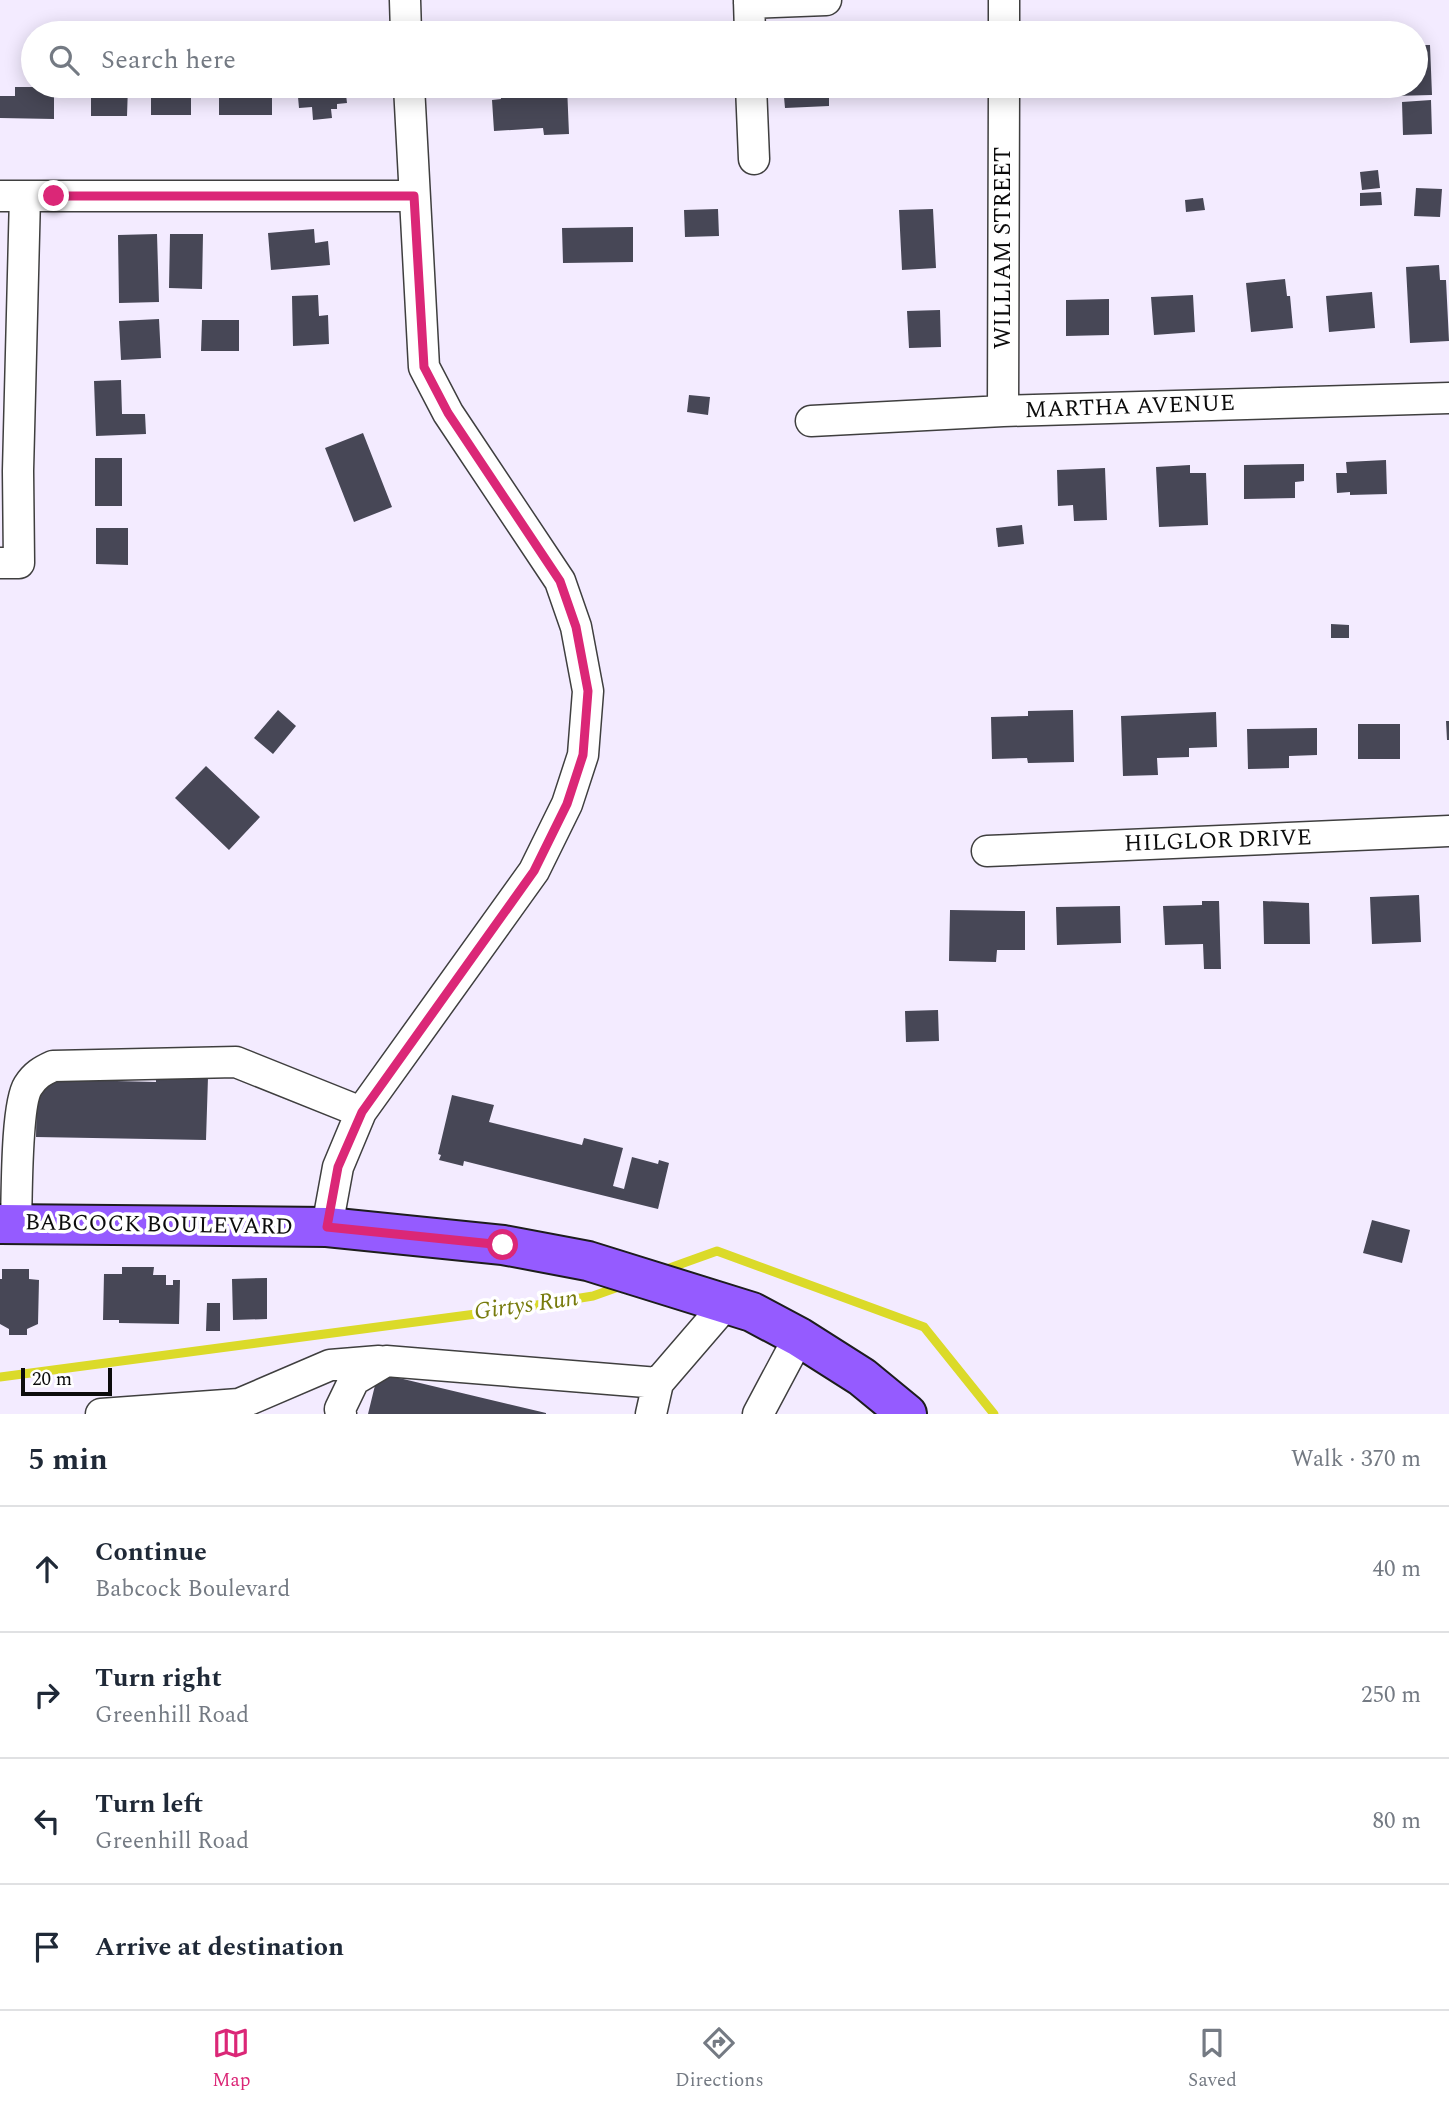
<!DOCTYPE html>
<html lang="en">
<head>
<meta charset="utf-8">
<style>
  :root { --surface:#fff; --page:#f6f6f7; --text:#1f2937; --muted:#747a83; --line:#e0e1e3; --accent:#db2777 }
  body { margin:0; font-family:Spectral,serif; background:var(--page); color:var(--text) }
  .scale { position:absolute; left:21px; bottom:18px; width:91px; box-sizing:border-box; padding-left:7px; border:4px solid #0c0c0c; border-top:0; font-size:19px; line-height:24px; white-space:nowrap; color:#0c0c0c; -webkit-text-stroke:5px #fff; paint-order:stroke }
  .stop { position:absolute; width:21px; height:21px; margin:-16px; border:5px solid #db2777; border-radius:50%; background:#fff }
  .stop.end { background:#db2777; border-color:#fff; box-shadow:0 2px 7px #0008 }
  .list { margin:0; padding:0; list-style:none }
  h2 { display:flex; justify-content:space-between; align-items:center; height:91px; margin:0; padding:0 28px; font-size:30px }
  h2 small { font-size:23px; font-weight:400; color:var(--muted) }
  .list li { display:grid; grid-template-columns:46px 1fr auto; gap:21px; align-items:center; box-sizing:border-box; height:126px; padding:0 28px; border-top:2px solid var(--line) }
  .list b { display:block; font-size:26px; white-space:nowrap }
  .list p { margin:0; font-size:23px; white-space:nowrap; color:var(--muted) }
  .list em { font-size:23px; font-style:normal; color:var(--muted) }
  .icon { flex:none; width:38px; height:38px; fill:none; stroke:currentColor; stroke-width:2; stroke-linecap:round; stroke-linejoin:round }
  .map { position:relative; flex:none; width:1449px; height:1414px; overflow:hidden }
  .search { position:absolute; background:var(--surface); box-shadow:0 4px 18px #0003; left:21px; right:21px; top:21px; height:77px; display:flex; align-items:center; gap:18px; box-sizing:border-box; padding:0 24px; border-radius:38px; color:var(--muted); font-size:26px }
  .sheet { height:595px; background:var(--surface) }
  nav { display:flex; justify-content:space-around; align-items:center; box-sizing:border-box; height:98px; border-top:2px solid var(--line); background:var(--surface); font-size:19px; color:var(--muted) }
  nav a { display:grid; justify-items:center; gap:4px }
  nav .on { color:var(--accent) }
  .map>svg:first-child { display:block }
  .lines { fill:none; stroke-linecap:round; stroke-linejoin:round }
  .stream { stroke:#dbda29; stroke-width:9 }
  .building { fill:#474756 }
  .minor-casing { stroke:#3f3f3f; stroke-width:33 }
  .major-casing { stroke:#1d1d1d; stroke-width:42 }
  .minor { stroke:#fff; stroke-width:30 }
  .major { stroke:#955bff; stroke-width:38 }
  .route { stroke:#db2777; stroke-width:9 }
  .labels { text-anchor:middle; dominant-baseline:central; stroke-width:7; stroke-linejoin:round; paint-order:stroke }
  .street-label { font-size:23px; fill:#0c0c0c; stroke:#fff }
  .water-label { font-size:24px; font-style:italic; fill:#777b0c; stroke:#fff }
</style>
</head>
<body>
<div class="map">
<svg width="1449" height="1414" viewBox="0 0 1449 1414">
  <rect width="100%" height="100%" fill="#f3ebff"/>
  <g class="lines">
    <!-- stream -->
    <path class="stream" d="M664 1270 717 1251 924 1327 994 1414
      M0 1377 506 1310 593 1296 624 1285"/>
  </g>
  <!-- building -->
  <path class="building" d="M1416 45H1430L1432 95 1393 96 1392 86H1416Z
    M91 86H128L127 116H91Z
    M151 86H191V115H151Z
    M219 86H272V115H219Z
    M297 86H345L347 103 337 104V109H331L332 118 313 120 312 107 299 108Z
    M500 86H567L569 134 544 135 543 128 494 131 492 100 501 99Z
    M783 86H852L853 93 829 95V106L785 108Z
    M1046 86H1087L1088 93 1046 94Z
    M1323 86H1343V98H1323Z
    M15 87H54V119L0 118V96H15Z
    M1431 100 1432 134 1403 135 1402 102Z
    M1378 170 1380 188 1362 190 1360 172Z
    M1416 188 1442 189 1440 217 1414 216Z
    M1381 192 1382 205 1360 206V193Z
    M1203 198 1205 210 1186 212 1185 200Z
    M718 209 719 236 685 237 684 210Z
    M933 209 936 268 902 270 899 210Z
    M633 227V262L563 263 562 228Z
    M314 229 315 243 328 241 330 265 271 270 268 233Z
    M157 234 159 302 119 303 118 235Z
    M170 234H203L202 289 169 288Z
    M1439 265 1440 280H1446L1449 341 1410 343 1406 267Z
    M1285 279 1287 296H1290L1293 328 1251 332 1246 283Z
    M1372 292 1375 328 1329 332 1326 296Z
    M318 295 319 316 328 315 329 344 293 346 292 296Z
    M1193 295 1195 332 1154 335 1151 297Z
    M1109 299V335L1066 336V300Z
    M940 310 941 347 909 348 907 311Z
    M159 319 161 358 121 360 119 321Z
    M202 320H239V351H201Z
    M121 380 122 414H145L146 434 96 436 94 381Z
    M689 395 710 397 708 415 687 412Z
    M363 433 392 507 354 522 325 448Z
    M95 458H122V506H95Z
    M1386 460 1387 494 1350 495V492L1337 493 1336 473H1347L1346 462Z
    M1304 464V481L1295 482V498L1244 499V465Z
    M1190 465V473H1206L1208 525 1159 527 1156 467Z
    M1105 468 1107 520 1074 521 1073 505 1058 506 1057 470Z
    M1022 525 1024 544 998 547 996 528Z
    M96 528H128V565L96 564Z
    M1331 624 1349 625V638H1331Z
    M278 710 296 726 273 754 254 738Z
    M1073 710 1074 762 1028 763 1027 758 992 759 991 717 1028 716V711Z
    M1216 712 1217 747 1189 748V757L1157 758 1158 775 1123 776 1121 716Z
    M1446 721H1449V740H1447Z
    M1358 724H1400V759H1358Z
    M1317 728V755L1289 756V768L1248 769 1247 729Z
    M206 766 260 817 229 850 175 798Z
    M1419 895 1421 942 1372 944 1370 897Z
    M1202 901H1219L1221 969H1204L1203 944 1165 945 1163 906 1202 905Z
    M1263 901 1309 903 1310 944H1264Z
    M1120 906 1121 943 1057 945 1056 907Z
    M950 910 1025 911V950H997L996 962 949 961Z
    M938 1010 939 1041 906 1042 905 1011Z
    M156 1076 208 1077 206 1140 36 1137 37 1079 156 1082Z
    M452 1095 494 1105 489 1122 582 1145 584 1138 623 1148 613 1186 624 1189 632 1157 658 1164 659 1160 669 1163 658 1209 464 1161 463 1166 439 1160 441 1155 438 1154Z
    M1372 1220 1410 1230 1402 1263 1363 1253Z
    M122 1267H154L153 1275H166V1285H173V1280H180L179 1324 119 1323V1320H103L104 1274H122Z
    M2 1269H29V1279L39 1280 38 1324 27 1329V1335H9V1329L0 1324V1279H2Z
    M267 1278V1319L233 1320 232 1279Z
    M207 1303H220V1331H206Z
    M378 1373 546 1413V1414H368Z"/>
  <g class="lines">
    <defs>
      <path id="minor" d="M405 0 406 33
        M749 0 750 33
        M749 3 826 0
        M1004 33V0
        M751 86 754 159
        M0 196H414
        M1003 411 1004 86
        M811 421 1003 411 1449 398
        M0 563H19L18 471 25 196
        M987 851 1449 831
        M16 1224C17 1196 16 1105 28 1086 35 1075 42 1071 53 1066L236 1062 361 1112
        M327 1227 338 1167 361 1112 534 871 567 804 583 755 588 691 576 627 560 581 448 413 424 367 409 86
        M101 1414 239 1404 330 1365 379 1361
        M341 1414 340 1409 354 1380 386 1361 658 1383
        M651 1414 658 1383 726 1304
        M758 1414 799 1337"/>
      <path id="major" d="M0 1224 327 1227 503 1245 588 1261 752 1312 799 1337 862 1377 907 1414"/>
    </defs>
    <!-- minor casing -->
    <use href="#minor" class="minor-casing"/>
    <!-- major casing -->
    <use href="#major" class="major-casing"/>
    <!-- minor -->
    <use href="#minor" class="minor"/>
    <!-- major -->
    <use href="#major" class="major"/>
  </g>
  <g class="lines">
    <!-- route -->
    <path class="route" d="M54 196H414L424 367 448 413 560 581 576 627 588 691 583 755 567 804 534 871 362 1112 338 1167 327 1227 503 1245"/>
  </g>
  <g class="labels">
    <!-- street labels -->
    <g class="street-label">
      <text transform="translate(1003 248) rotate(-90)">WILLIAM STREET</text>
      <text transform="translate(1130 407) rotate(-2)">MARTHA AVENUE</text>
      <text transform="translate(1218 841) rotate(-2)">HILGLOR DRIVE</text>
      <text transform="translate(159 1225) rotate(1)">BABCOCK BOULEVARD</text>
    </g>
    <!-- water labels -->
    <g class="water-label">
      <text transform="translate(526 1305) rotate(-8)">Girtys Run</text>
    </g>
  </g>
</svg>
<div class="scale">20 m</div>
<div class="stop" style="left:503px;top:1245px"></div>
<div class="stop end" style="left:54px;top:196px"></div>
<div class="search"><svg class="icon" aria-label="search" viewBox="0 0 24 24"><circle cx="10" cy="10" r="6"/><path d="M15 15l6 6"/></svg>Search here</div>
</div>
<section class="sheet">
<h2>5 min<small>Walk · 370 m</small></h2>
<ul class="list">
<li><svg class="icon" aria-label="ahead" viewBox="0 0 24 24"><path d="M12 20V5M6 11l6-6 6 6"/></svg><div><b>Continue</b><p>Babcock Boulevard</p></div><em>40 m</em></li>
<li><svg class="icon" aria-label="right" viewBox="0 0 24 24"><path d="M7 20v-9h11M14 6l5 5-5 5"/></svg><div><b>Turn right</b><p>Greenhill Road</p></div><em>250 m</em></li>
<li><svg class="icon" aria-label="left" viewBox="0 0 24 24"><path d="M17 20v-9H6M10 6l-5 5 5 5"/></svg><div><b>Turn left</b><p>Greenhill Road</p></div><em>80 m</em></li>
<li><svg class="icon" aria-label="arrive" viewBox="0 0 24 24"><path d="M6 21V4h12l-3 4 3 4H6"/></svg><div><b>Arrive at destination</b></div></li>
</ul>
</section>
<nav>
<a class="on"><svg class="icon" aria-label="map" viewBox="0 0 24 24"><path d="M3 6l6-2 6 2 6-2v14l-6 2-6-2-6 2zM9 4v14M15 6v14"/></svg>Map</a>
<a><svg class="icon" aria-label="directions" viewBox="0 0 24 24"><path d="M12 3l9 9-9 9-9-9zM9 14v-3h6M13 9l2 2-2 2"/></svg>Directions</a>
<a><svg class="icon" aria-label="saved" viewBox="0 0 24 24"><path d="M7 4h10v16l-5-4-5 4z"/></svg>Saved</a>
</nav>
</body>
</html>
